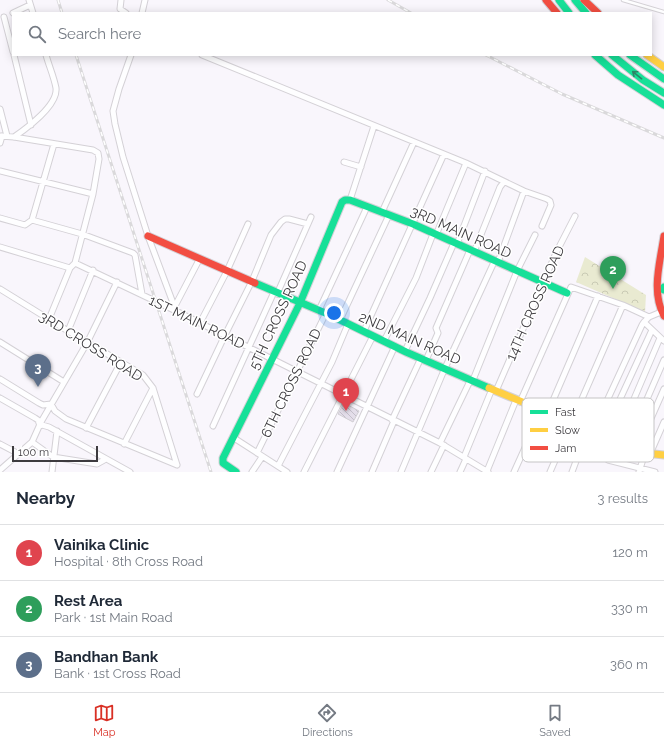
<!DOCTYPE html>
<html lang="en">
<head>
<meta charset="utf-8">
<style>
  :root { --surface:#fff; --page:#f6f6f7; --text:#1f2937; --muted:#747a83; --line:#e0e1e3; --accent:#d93025 }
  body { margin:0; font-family:Raleway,sans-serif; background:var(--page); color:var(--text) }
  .scale { position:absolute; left:12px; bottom:10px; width:86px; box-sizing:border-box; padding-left:4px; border:2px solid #3d3b3f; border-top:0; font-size:11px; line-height:14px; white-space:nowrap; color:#3d3b3f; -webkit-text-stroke:3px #fff; paint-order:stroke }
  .you { position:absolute; left:334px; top:313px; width:14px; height:14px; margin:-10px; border:3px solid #fff; border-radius:50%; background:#1a73e8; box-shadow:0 0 0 6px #1a73e833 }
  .badge { display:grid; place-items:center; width:26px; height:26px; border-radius:50%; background:var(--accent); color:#fff; font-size:13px; font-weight:700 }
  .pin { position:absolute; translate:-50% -33px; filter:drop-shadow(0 1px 2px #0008) }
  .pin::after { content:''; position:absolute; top:21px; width:14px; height:12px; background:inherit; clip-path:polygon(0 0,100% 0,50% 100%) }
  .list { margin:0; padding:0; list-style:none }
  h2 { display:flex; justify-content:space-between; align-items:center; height:52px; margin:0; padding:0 16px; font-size:17px }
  h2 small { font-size:13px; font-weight:400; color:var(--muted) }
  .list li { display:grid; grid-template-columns:26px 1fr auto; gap:12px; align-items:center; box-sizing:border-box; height:56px; padding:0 16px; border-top:1px solid var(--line) }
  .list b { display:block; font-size:15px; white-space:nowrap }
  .list p { margin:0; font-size:13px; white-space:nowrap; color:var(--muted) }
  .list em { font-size:13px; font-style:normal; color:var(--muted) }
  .icon { flex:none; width:22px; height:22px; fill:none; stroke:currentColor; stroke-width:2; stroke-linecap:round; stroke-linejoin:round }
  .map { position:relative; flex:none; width:664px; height:472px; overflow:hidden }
  .search { position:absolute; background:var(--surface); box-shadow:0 2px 10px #0003; left:12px; right:12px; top:12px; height:44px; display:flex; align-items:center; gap:10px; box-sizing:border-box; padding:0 14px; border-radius:0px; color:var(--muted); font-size:15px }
  .sheet { height:220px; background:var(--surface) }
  nav { display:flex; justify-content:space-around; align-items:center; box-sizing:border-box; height:56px; border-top:1px solid var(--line); background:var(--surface); font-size:11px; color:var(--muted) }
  nav a { display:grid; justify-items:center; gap:2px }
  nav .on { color:var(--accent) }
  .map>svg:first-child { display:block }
  .forest { fill:url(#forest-crowns) }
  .building { fill:url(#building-back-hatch); stroke:#d1cfd3 }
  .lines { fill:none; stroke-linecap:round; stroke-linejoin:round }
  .lane-casing { stroke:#d4d1d6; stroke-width:4.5 }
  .street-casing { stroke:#d4d1d6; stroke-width:7 }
  .fast-casing { stroke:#d4d1d6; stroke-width:9 }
  .slow-casing { stroke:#d4d1d6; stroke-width:9 }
  .jam-casing { stroke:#d4d1d6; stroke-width:9 }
  .lane { stroke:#fefeff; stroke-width:2.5 }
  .street { stroke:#fefeff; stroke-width:5 }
  .fast { stroke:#16e098; stroke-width:7 }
  .slow { stroke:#ffcf43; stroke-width:7 }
  .jam { stroke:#f24e42; stroke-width:7 }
  .rail-casing { stroke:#dad9db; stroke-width:3 }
  .rail { stroke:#fff; stroke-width:1.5; stroke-dasharray:4.5; stroke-linecap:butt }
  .oneway { stroke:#2b8567 }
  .labels { text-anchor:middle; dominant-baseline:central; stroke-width:3; stroke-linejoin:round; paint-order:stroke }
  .street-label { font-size:14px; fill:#3d3b3f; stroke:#fff }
  .key { fill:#fff; stroke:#c5c4c5; stroke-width:1 }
  .key-label { font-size:11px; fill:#3d3b3f }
</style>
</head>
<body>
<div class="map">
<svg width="664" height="472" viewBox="0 0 664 472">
  <defs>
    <pattern id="forest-crowns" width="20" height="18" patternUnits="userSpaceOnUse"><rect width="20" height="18" fill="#e9ead1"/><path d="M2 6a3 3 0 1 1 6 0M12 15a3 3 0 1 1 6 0" fill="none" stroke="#c9cab4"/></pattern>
    <pattern id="building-back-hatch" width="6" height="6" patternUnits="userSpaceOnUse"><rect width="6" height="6" fill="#e4deea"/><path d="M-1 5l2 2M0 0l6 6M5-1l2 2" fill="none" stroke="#c4bfca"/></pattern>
  </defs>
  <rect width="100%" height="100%" fill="#f9f6fc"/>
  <!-- forest -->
  <path class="forest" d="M585 257 646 295 645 312 576 282Z"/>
  <!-- building -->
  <path class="building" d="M344 403 359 411 353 422 338 414Z"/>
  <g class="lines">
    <defs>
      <path id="lane" d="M623 0 664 12"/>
      <path id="street" d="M29 0 33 13
        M121 0 120 9 126 13
        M13 13 30 5
        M142 13 145 0
        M4 17 13 52
        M14 55 31 125
        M131 55 119 89 113 111 115 124 123 157 148 236 176 311
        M202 55 466 163 524 191 547 199 550 201 551 205 542 226
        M0 109 7 136
        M0 136 14 137 93 150 98 153 99 159 93 194 75 263 70 268 49 319
        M14 137C27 128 58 105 56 88 54 77 49 66 46 55
        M0 143 2 136
        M344 162 361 167
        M0 171 93 194
        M350 200 374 126
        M382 212 414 142
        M0 218 25 225 32 220 54 144
        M32 220 82 234 133 253 135 255 142 294
        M436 235 466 163
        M457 244 485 171
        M0 247 70 268
        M474 252 500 187 504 182
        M498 262 524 191
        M75 263 176 311 440 443 488 472
        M0 289 68 331 143 375 153 388 177 465
        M277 294 311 217
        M175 306 199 260
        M319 310 367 207
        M661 312 649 317 644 322 664 341
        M340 320 389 215
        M200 323 227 271 248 224
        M68 331 93 270
        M364 331 444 154
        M384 341 416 278 433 234
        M0 342 64 382
        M405 351 430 298 454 243
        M426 360 438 333 436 328 470 250
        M0 379 39 403 43 405 51 404 55 411 66 419 177 465
        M473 380 517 271 535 235
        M496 391 556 253 575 216
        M197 394 225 335 252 281 271 235 281 222 285 219H289L308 224
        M0 398 35 418 38 420 40 426 42 425 49 427 130 472
        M520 402 571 287 623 305 649 317
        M548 412 598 296
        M392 420 421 358
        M213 426 274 292
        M86 428 121 362
        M593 431 642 325 644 322
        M603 436 652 330
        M234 438 287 472
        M611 439 605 457 608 460 655 472
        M616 441 660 338
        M32 442 53 457 97 464 106 459
        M440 443 471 379
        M0 444 19 454
        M124 444 153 388
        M627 445 664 360
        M637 450 664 389
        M257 453 326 313
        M650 454 664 422
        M464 457 492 389
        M278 466 332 362 348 324
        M0 470 32 442 41 422 87 343 117 282
        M487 471 516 400
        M52 472 57 431
        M252 472 262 457
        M304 472 373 336
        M337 472 395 346
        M372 472 394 421
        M401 472 445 368 495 260
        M431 472 444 445
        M460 472 466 459
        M514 472 542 410
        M550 472 623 305
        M572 472 588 429
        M639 472 645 453"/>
      <path id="fast" d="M559 0 569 13
        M575 0 586 13
        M595 55 618 75 664 105
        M612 55 643 80 664 93
        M630 55 664 79
        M255 283 330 315 406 352 489 388
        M664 287V290
        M236 472 223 463V458L300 303 342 202 345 200H350L413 224 567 293"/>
      <path id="slow" d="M647 55 664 67
        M489 388 645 453 664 455"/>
      <path id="jam" d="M546 0 557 13
        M584 0 598 13
        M148 236 255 283
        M664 236C660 263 651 291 664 316"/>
    </defs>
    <!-- lane casing -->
    <use href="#lane" class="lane-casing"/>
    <!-- street casing -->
    <use href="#street" class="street-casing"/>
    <!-- fast casing -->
    <use href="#fast" class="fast-casing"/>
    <!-- slow casing -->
    <use href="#slow" class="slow-casing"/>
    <!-- jam casing -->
    <use href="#jam" class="jam-casing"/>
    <!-- lane -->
    <use href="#lane" class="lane"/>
    <!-- street -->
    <use href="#street" class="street"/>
    <!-- fast -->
    <use href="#fast" class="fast"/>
    <!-- slow -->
    <use href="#slow" class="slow"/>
    <!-- jam -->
    <use href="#jam" class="jam"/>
    <defs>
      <path id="rail" d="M58 0 62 13
        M388 0 411 13
        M76 55 211 472
        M486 55 562 94 664 138"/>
    </defs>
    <!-- rail casing -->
    <use href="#rail" class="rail-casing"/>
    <!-- rail -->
    <use href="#rail" class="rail"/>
  </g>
  <!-- one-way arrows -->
  <defs><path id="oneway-shaft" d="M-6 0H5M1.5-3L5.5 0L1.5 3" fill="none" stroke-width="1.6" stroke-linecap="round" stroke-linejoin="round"/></defs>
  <use class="oneway" href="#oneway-shaft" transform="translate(637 75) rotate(-141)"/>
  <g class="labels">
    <!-- street labels -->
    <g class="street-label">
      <text transform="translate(461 232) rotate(24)">3RD MAIN ROAD</text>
      <text transform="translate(535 303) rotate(-66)">14TH CROSS ROAD</text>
      <text transform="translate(278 315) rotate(-65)">5TH CROSS ROAD</text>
      <text transform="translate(197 322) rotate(26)">1ST MAIN ROAD</text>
      <text transform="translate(410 338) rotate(24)">2ND MAIN ROAD</text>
      <text transform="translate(91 346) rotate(32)">3RD CROSS ROAD</text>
      <text transform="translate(291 383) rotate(-64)">6TH CROSS ROAD</text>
    </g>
  </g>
  <!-- legend -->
  <rect x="522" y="398" width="132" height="64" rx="6" class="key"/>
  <rect x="530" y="410" width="18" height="4" fill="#16e098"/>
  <rect x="530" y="428" width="18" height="4" fill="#ffcf43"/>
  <rect x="530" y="446" width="18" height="4" fill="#f24e42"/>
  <g class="key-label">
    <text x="555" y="416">Fast</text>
    <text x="555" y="434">Slow</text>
    <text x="555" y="452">Jam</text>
  </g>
</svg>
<div class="scale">100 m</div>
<div class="you"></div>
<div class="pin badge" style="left:346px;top:411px;background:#e0444e">1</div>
<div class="pin badge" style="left:613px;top:289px;background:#2e9e5b">2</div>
<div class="pin badge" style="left:38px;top:387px;background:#5c6f8a">3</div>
<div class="search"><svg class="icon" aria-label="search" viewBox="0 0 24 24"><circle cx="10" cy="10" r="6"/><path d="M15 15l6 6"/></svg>Search here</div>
</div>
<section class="sheet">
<h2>Nearby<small>3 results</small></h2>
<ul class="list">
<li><span class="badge" style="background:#e0444e">1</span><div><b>Vainika Clinic</b><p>Hospital · 8th Cross Road</p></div><em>120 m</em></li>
<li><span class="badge" style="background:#2e9e5b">2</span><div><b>Rest Area</b><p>Park · 1st Main Road</p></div><em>330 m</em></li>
<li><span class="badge" style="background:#5c6f8a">3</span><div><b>Bandhan Bank</b><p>Bank · 1st Cross Road</p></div><em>360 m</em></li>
</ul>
</section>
<nav>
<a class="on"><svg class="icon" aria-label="map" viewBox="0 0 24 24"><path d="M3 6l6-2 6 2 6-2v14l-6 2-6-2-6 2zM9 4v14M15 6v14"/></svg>Map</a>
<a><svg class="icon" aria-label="directions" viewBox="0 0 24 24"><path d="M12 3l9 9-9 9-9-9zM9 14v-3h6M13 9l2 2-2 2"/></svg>Directions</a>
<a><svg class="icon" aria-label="saved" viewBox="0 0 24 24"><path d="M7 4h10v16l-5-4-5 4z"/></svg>Saved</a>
</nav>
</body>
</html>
